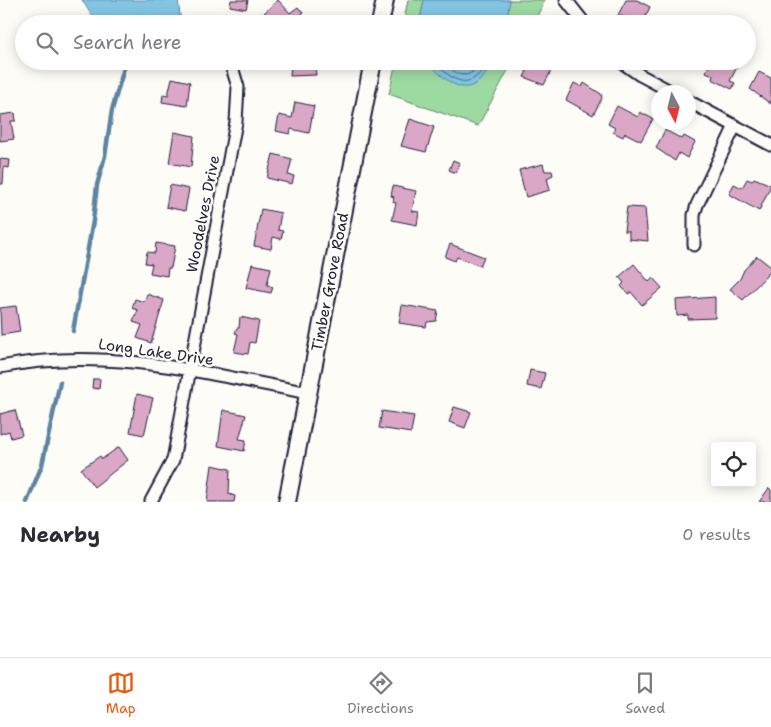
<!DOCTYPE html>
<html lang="en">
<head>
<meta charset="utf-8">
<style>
  :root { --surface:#fff; --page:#f2f2f3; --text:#2b2b33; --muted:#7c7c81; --line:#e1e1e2; --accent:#ea580c }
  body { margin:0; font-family:"Shantell Sans",sans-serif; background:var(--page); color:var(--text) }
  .controls { position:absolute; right:15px; bottom:15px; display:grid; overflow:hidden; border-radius:5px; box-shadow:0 2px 12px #0003 }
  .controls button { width:45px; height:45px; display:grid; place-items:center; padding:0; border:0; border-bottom:1px solid var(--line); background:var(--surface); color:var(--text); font:25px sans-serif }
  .compass { position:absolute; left:651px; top:85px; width:45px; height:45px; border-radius:50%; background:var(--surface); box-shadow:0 2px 12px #0003; rotate:173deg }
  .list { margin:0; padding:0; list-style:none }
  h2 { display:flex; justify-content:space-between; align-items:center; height:65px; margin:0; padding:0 20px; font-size:21px }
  h2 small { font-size:16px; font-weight:400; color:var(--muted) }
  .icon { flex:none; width:28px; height:28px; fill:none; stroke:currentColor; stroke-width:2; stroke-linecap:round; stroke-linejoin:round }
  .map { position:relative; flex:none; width:771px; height:502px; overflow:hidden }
  .search { position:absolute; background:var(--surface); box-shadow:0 2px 12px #0003; left:15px; right:15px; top:15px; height:55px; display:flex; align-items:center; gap:12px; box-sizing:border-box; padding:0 18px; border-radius:28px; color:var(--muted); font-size:19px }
  .sheet { height:155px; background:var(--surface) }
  nav { display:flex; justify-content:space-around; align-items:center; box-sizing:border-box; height:70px; border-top:1px solid var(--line); background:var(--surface); font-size:14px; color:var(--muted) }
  nav a { display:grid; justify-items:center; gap:2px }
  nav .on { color:var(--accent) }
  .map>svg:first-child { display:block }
  .green { fill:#9ddaa2; stroke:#607e6e }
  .water { fill:#82c5e3; stroke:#5c84a0 }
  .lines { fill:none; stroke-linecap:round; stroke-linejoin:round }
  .shore { stroke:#48637e; stroke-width:1 }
  .stream { stroke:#5c84a0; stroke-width:4.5 }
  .building { fill:#daa8c6; stroke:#22223b }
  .street-casing { stroke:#22223b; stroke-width:15 }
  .secondary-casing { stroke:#22223b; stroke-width:20 }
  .street { stroke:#fdfcf7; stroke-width:11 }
  .secondary { stroke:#fdfcf7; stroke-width:16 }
  .labels { text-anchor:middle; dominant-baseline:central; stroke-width:5; stroke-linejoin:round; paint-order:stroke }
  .street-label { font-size:15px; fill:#22223b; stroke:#fdfcf7 }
</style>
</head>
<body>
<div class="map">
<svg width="771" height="502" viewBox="0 0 771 502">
  <rect width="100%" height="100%" fill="#fdfcf7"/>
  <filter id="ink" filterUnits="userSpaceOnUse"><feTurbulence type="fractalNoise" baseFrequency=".02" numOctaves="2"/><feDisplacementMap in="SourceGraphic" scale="10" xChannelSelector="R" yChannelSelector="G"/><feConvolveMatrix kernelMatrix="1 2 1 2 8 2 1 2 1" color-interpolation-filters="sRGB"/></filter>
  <g filter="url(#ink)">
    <!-- green -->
    <path class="green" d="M408 0H545L533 24H403Z
      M396 61H513L478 126 389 94Z"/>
    <!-- water -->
    <path class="water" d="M82 0H178L181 23 97 24Z
      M424 0H510L506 24H419Z
      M427 61H494C472 102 453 89 427 61Z"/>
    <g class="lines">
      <!-- shore -->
      <path class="shore" d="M434 61C454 83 471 93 488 61
        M442 61C457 76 469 83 481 61"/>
      <!-- stream -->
      <path class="stream" d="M73 331 93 221 97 185 105 156 112 110 126 61
        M27 502 42 465 60 382"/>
    </g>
    <!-- building -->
    <path class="building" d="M231 0H248L246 9 230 6Z
      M278 0 290 13 298 7 303 13 290 24H272L264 13Z
      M626 0H637L650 7 642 24H627L622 21 624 17 618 15Z
      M291 61H310V67H315L316 75 290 76Z
      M525 61H551L555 63 544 85 524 77 527 71 521 68Z
      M711 61H730L737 67 730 81 735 83 732 89 712 79 713 75 706 72Z
      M759 72 771 78V104L750 89Z
      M172 78 190 82 187 106 162 102 163 94 168 95Z
      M574 83 582 87 584 83 601 94 602 98 593 115 566 100Z
      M295 102 314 106 309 133 291 129 290 134 276 131 279 115 292 118Z
      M617 106 638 117 640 112 653 119 641 141 625 133 623 137 613 132 615 128 608 124Z
      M15 113 16 121H11L14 139 0 141V115Z
      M410 119 434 127 426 152 401 146Z
      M665 130 682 139 684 136 695 142 687 158 679 153 675 161 656 148Z
      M174 132 194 136 191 167 169 163Z
      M273 154 292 159 288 175 294 176 292 184 267 178Z
      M0 159 10 160 9 168 4 167 3 184H0Z
      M453 160 460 163 456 173 449 170Z
      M543 164 545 171H552L553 175 547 178 550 190 526 197 519 170Z
      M754 178 771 185 759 211 729 194 734 184 742 188 747 179 752 181Z
      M170 185 189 189 185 211 166 207Z
      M393 186 416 191 412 211 419 212 417 225 392 220 396 203 393 202 394 197 391 196Z
      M627 207 645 208 648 241 629 239V231H624Z
      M261 209 281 213 278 230 283 231 281 239 273 237 271 249 254 246Z
      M156 243 175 246 171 268H168L167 276 150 273 152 264 145 263 147 252 155 253Z
      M450 244 484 257 480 266 457 257 455 261 445 257Z
      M757 256 771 267V271L743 300 730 289 740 279 744 270Z
      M252 264 271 268 267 285 273 287 271 293 246 288Z
      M634 264 649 282 653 278 662 288 642 305 631 292 628 294 621 286 624 283 619 277Z
      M147 294 164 300 151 343 137 338 142 325 133 322 138 310 132 308 135 299 144 302Z
      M715 297V318L688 319V315L677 316 676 300Z
      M402 305 438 311 436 321 427 322 426 327 399 323Z
      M16 306 20 332 1 335 0 308Z
      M240 317 259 321 255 343 250 342 248 354 234 352 238 334 235 333 237 328H239Z
      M530 370 545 373 541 389 527 386Z
      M93 379H100L99 389 92 388Z
      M137 394 153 398 144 435 130 432Z
      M454 407 471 412 465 428 449 422Z
      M15 410 22 435 11 438 9 431 0 434V414Z
      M223 410 246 415 239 439 246 440 244 451 218 446Z
      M382 411 414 416 411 433 379 428Z
      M119 447 128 460 94 487 81 469 100 456 102 459Z
      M212 465 230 469 229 494 235 496 234 502H207Z
      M769 488 771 490V502H759Z"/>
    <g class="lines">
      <defs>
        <path id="street" d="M566 0 585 24
          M620 61 640 75 672 92
          M688 101 771 145
          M694 245V215L697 205 735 126
          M0 367C104 346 206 373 308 393
          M151 501 173 460 236 122 238 87 231 64"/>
        <path id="secondary" d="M380 24 385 0
          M287 502 373 61"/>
      </defs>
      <!-- street casing -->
      <use href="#street" class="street-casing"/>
      <!-- secondary casing -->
      <use href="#secondary" class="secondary-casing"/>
      <!-- street -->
      <use href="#street" class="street"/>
      <!-- secondary -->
      <use href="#secondary" class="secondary"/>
    </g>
  </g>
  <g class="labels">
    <!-- street labels -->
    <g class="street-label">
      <text transform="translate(203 214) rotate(-79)">Woodelves Drive</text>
      <text transform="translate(330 282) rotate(-79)">Timber Grove Road</text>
      <text transform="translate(156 352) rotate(8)">Long Lake Drive</text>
    </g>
  </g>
</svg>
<div class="controls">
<button><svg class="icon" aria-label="locate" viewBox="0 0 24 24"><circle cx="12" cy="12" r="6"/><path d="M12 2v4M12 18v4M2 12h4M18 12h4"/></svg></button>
</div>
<svg class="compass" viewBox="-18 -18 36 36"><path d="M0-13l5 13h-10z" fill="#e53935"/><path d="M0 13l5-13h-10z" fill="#7c7c81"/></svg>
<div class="search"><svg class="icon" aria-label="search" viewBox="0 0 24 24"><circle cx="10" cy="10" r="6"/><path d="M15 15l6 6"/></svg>Search here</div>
</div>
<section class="sheet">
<h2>Nearby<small>0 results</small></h2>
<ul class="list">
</ul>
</section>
<nav>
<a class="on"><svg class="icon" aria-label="map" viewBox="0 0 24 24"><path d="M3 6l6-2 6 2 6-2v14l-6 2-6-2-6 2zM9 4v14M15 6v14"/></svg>Map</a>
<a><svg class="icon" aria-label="directions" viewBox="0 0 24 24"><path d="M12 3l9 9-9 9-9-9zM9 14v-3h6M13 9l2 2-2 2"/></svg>Directions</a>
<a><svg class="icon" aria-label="saved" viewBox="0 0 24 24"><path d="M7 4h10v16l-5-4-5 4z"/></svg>Saved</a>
</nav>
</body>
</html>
